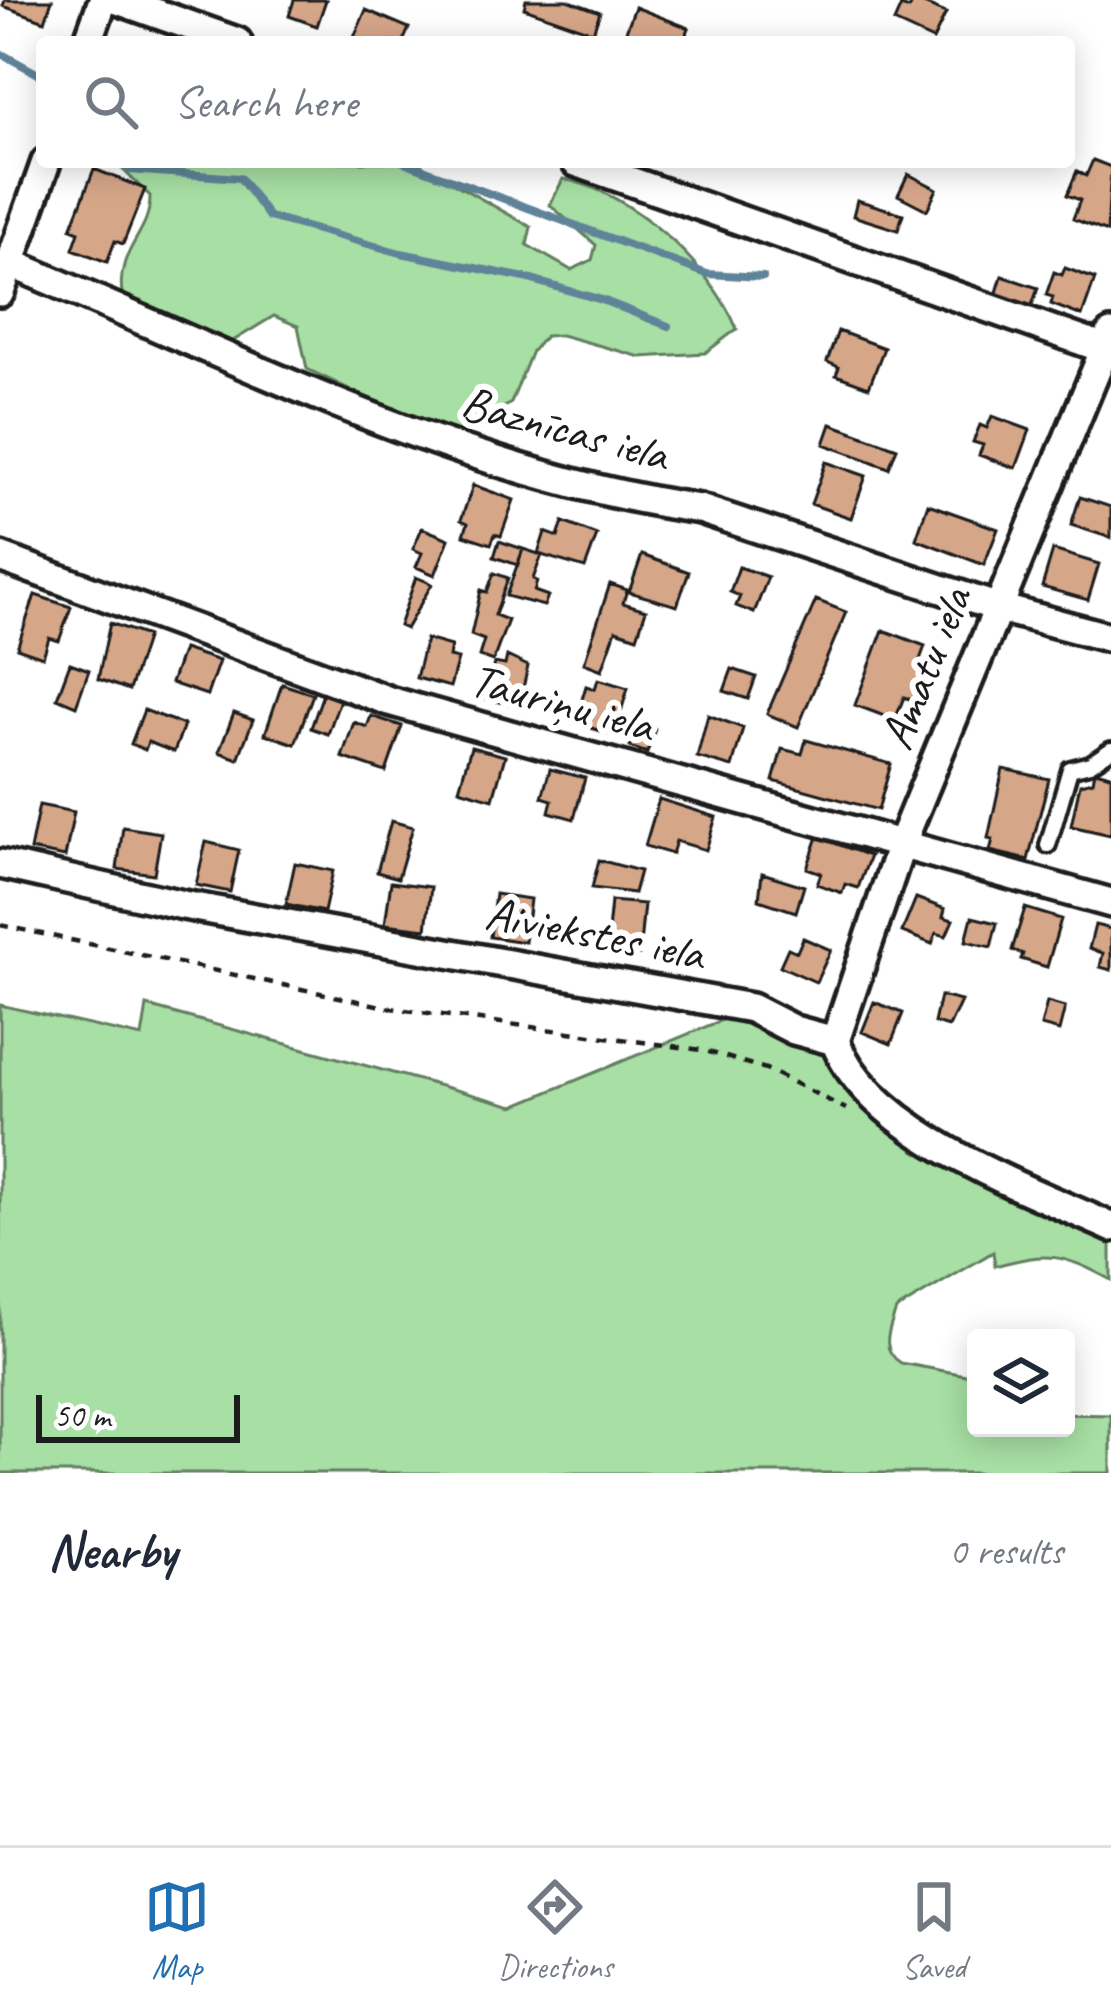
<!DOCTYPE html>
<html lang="en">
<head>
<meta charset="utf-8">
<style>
  :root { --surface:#fff; --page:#f6f6f7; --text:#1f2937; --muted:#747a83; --line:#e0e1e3; --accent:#1f6fb2 }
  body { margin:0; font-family:Caveat,sans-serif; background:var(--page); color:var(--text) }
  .controls { position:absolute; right:36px; bottom:36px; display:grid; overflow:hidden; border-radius:12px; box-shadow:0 6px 30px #0003 }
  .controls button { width:108px; height:108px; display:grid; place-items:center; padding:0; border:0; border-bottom:3px solid var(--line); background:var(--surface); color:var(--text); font:60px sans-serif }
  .scale { position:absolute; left:36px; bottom:30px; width:204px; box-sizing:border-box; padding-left:12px; border:6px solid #1c1c1c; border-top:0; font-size:33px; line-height:42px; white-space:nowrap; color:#1c1c1c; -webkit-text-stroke:9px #fff; paint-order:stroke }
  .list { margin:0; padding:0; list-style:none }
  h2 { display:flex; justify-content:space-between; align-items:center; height:156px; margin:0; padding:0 48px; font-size:51px }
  h2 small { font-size:39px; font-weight:400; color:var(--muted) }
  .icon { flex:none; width:66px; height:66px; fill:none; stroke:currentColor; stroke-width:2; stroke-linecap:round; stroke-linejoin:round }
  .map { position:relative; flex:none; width:1111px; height:1473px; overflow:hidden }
  .search { position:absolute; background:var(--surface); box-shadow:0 6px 30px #0003; left:36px; right:36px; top:36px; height:132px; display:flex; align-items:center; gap:30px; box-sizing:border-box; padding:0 42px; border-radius:12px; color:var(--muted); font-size:45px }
  .sheet { height:372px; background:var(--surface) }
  nav { display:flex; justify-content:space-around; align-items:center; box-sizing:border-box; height:168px; border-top:3px solid var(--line); background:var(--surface); font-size:33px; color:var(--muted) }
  nav a { display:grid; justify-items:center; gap:6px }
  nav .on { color:var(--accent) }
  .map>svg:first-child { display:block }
  .green { fill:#a7dfa4; stroke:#627e60; stroke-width:3 }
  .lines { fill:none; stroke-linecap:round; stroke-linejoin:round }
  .stream { stroke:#5f8499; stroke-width:8 }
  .building { fill:#d6a689; stroke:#1c1c1c; stroke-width:3 }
  .lane-casing { stroke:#1c1c1c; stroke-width:22 }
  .street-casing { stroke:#1c1c1c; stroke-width:36 }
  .path { stroke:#1c1c1c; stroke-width:4.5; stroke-dasharray:9 9; stroke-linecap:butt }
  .lane { stroke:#fff; stroke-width:14 }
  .street { stroke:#fff; stroke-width:27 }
  .labels { text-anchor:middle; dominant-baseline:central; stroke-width:12; stroke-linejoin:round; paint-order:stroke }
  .street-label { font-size:48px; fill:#1c1c1c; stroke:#fff }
</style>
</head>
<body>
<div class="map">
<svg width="1111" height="1473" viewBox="0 0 1111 1473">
  <rect width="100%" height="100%" fill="#fff"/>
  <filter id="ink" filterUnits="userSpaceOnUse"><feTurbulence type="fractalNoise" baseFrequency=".00833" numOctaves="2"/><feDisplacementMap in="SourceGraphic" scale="24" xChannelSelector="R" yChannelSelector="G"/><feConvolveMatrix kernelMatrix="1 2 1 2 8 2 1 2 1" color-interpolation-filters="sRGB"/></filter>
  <g filter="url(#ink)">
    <!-- green -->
    <path class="green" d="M115 162H416L531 227 527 245 571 270 592 260 596 245 550 205 563 179C631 191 711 266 737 329L705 353 641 357 561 335 545 336 532 351 511 403 465 432 436 430 307 369 298 326 274 316 228 344 122 293C116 249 151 234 150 196Z
      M0 1005 142 1037 147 1006 514 1106 751 1008 835 1041 928 1142 1111 1227V1280C1062 1254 1049 1251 995 1266L993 1252 896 1310C889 1331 879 1349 901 1363L971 1376 976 1382V1428H1066V1414L1111 1415V1473H0Z"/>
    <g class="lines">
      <!-- stream -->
      <path class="stream" d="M0 53 42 76
        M117 162 129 170 240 178 269 217 401 253 525 278 602 300 668 326
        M404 162 707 274 763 277"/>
    </g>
    <!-- building -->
    <path class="building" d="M5 0H52L45 21 3 6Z
      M294 0H326L317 26 289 16Z
      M526 0H567L600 12 593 32 524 8Z
      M914 0 946 13 933 40 894 22 901 6 909 9Z
      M635 7 689 28 683 42H622Z
      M366 10 409 28 403 42H352Z
      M1093 160 1111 167 1107 232 1073 219 1080 200 1067 195 1077 171 1086 176Z
      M94 169 145 189 123 244 115 241 107 262 73 249 79 232 71 229Z
      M908 174 937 189 927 210 898 195Z
      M857 200 903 214 898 230 853 216Z
      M1065 268 1095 279 1082 316 1051 304 1053 297 1046 295 1054 272 1062 275Z
      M1002 276 1038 288 1030 311 995 299Z
      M838 331 884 348 869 387 836 375 839 367 827 362Z
      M992 416 1030 430 1016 468 979 455 983 445 973 442 980 425 987 428Z
      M831 424 897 448 889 468 824 444Z
      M826 462 866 476 851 518 811 504Z
      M473 485 514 500 501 536 495 534 491 544 464 535 468 523 461 520Z
      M1080 497 1111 507V538L1071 525Z
      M928 504 998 529 984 565 916 539Z
      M563 522 597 535 585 568 538 554 545 532 558 537Z
      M422 528 449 539 435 575 416 567 422 553 413 549Z
      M499 541 523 549 518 565 494 557Z
      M523 549 542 555 533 579 537 581 534 591 548 596 544 606 506 596Z
      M1053 550 1099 564 1088 600 1042 587Z
      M642 555 689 572 677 606 629 592Z
      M739 567 768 577 754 613 736 606 740 596 730 592Z
      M494 573 508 578 495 615 508 620 493 661 479 656 484 640 471 635 481 590 487 592Z
      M416 577 432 584 406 629 399 626Z
      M610 584 627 590 623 603 646 610 637 637 616 630 602 670 584 663Z
      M35 595 71 607 59 641 49 638 43 657 17 648Z
      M816 600 846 612 798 727 767 714Z
      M110 623 147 636 129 690 98 679Z
      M883 630 925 646 917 668 925 671 914 701 904 697 895 720 855 705Z
      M426 639 451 646 449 657 458 659 450 687 416 678Z
      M183 649 219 661 207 695 171 683Z
      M507 656 528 666 519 706 486 699 494 663 505 665Z
      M70 663 89 670 76 706 57 698Z
      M732 669 756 677 748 699 724 691Z
      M598 679 628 688 614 735 575 723 586 686 595 689Z
      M282 684 313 694 295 744 265 734Z
      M324 691 341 697 328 734 311 728Z
      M144 710 184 725 174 752 148 742 145 750 131 744Z
      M234 713 253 720 238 759 219 752Z
      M708 715 743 728 732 767 697 757Z
      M371 716 402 726 386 772 342 757 354 722 367 727Z
      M638 723 655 729 647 753 630 747Z
      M806 740 891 764 878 810 773 781 782 749 802 754Z
      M471 747 505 756 493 799 459 789Z
      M550 769 585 778 574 819 549 812 552 800 542 797Z
      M1003 769 1049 779 1028 860 990 851 993 839 988 838Z
      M1095 771 1111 775V835L1071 826 1080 784 1093 781Z
      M659 799 716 817 706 850 676 841 672 854 645 846Z
      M39 805 74 812 65 857 30 850Z
      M391 821 413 827 398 878 377 872Z
      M123 827 161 833 154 874 117 869Z
      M818 837 870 856 858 888 845 884 842 893 817 884 821 873 807 868Z
      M206 842 239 850 230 892 196 885Z
      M599 860 640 871 634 893 592 888Z
      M295 863 333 871 324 912 286 904Z
      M762 873 804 886 796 912 759 900Z
      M391 882 431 887 426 929 385 924Z
      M495 894 530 899 525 942 490 937Z
      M916 898 945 909 943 917 953 920 946 936 936 933 932 944 902 932Z
      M611 901 644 904 639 955 606 952Z
      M1025 908 1061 919 1047 967 1021 959 1023 954 1012 950Z
      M972 917 997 923 991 947 966 941Z
      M1095 925 1111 929V970L1100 967 1103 953 1089 949Z
      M803 938 831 950 816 982 780 966 788 948 797 952Z
      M940 996 961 1001 949 1027 934 1023Z
      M874 1002 903 1013 891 1044 862 1032Z
      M1047 1002 1065 1007 1059 1031 1041 1026Z"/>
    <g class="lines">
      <defs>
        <path id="lane" d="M1048 845 1070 769 1090 764 1111 750"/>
        <path id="street" d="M118 0 237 42
          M88 42 103 0
          M576 162 1105 349
          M10 263C227 354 466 476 700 509L999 608 1111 638
          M0 292 46 162
          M0 557 389 701 1111 903
          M0 864 183 905 751 1008 794 1030 835 1041C869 1133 1027 1189 1111 1227
          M835 1041 902 842 1111 334"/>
      </defs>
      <!-- lane casing -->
      <use href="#lane" class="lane-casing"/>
      <!-- street casing -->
      <use href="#street" class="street-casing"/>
      <!-- path -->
      <path class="path" d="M0 925 391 1008 702 1050 766 1069 846 1109"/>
      <!-- lane -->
      <use href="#lane" class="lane"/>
      <!-- street -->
      <use href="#street" class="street"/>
    </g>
  </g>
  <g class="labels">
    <!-- street labels -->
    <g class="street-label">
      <text transform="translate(565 428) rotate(15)">Baznīcas iela</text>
      <text transform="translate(925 668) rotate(-68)">Amatu iela</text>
      <text transform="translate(562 702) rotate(15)">Tauriņu iela</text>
      <text transform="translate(595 933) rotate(11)">Aiviekstes iela</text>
    </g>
  </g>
</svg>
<div class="controls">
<button><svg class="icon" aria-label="layers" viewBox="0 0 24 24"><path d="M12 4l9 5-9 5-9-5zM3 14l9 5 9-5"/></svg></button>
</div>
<div class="scale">50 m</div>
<div class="search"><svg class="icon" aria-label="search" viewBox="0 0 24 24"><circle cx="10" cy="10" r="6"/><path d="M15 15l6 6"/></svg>Search here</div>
</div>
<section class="sheet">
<h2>Nearby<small>0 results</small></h2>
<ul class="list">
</ul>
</section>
<nav>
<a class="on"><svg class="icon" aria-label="map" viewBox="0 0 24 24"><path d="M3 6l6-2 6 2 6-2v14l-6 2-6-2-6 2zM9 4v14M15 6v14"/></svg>Map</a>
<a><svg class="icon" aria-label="directions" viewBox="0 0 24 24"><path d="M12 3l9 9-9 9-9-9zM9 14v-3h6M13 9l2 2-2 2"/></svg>Directions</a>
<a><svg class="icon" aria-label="saved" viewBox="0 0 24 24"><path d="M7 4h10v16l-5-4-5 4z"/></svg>Saved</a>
</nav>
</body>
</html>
